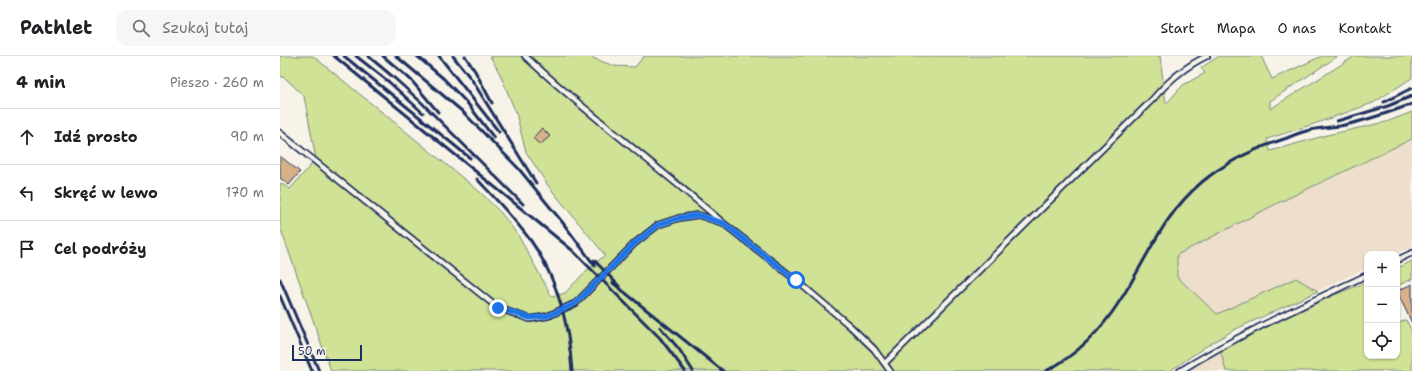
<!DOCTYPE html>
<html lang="pl">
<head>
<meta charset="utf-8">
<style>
  :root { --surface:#fff; --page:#f6f6f6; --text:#202124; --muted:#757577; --line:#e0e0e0 }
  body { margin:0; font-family:"Shantell Sans",sans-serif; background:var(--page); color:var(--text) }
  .controls { position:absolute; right:12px; bottom:12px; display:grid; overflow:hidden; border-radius:8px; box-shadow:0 1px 3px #0004 }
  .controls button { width:36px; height:36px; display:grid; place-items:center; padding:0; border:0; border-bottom:1px solid var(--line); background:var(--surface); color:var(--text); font:20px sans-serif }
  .scale { position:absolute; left:12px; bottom:10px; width:70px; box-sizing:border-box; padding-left:4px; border:2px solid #1b2f5e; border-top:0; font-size:11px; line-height:14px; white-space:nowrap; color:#1b2f5e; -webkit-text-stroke:3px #f7f3e8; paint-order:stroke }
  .stop { position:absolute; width:12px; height:12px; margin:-9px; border:3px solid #1a73e8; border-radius:50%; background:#fff }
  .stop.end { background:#1a73e8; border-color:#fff; box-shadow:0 1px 4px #0008 }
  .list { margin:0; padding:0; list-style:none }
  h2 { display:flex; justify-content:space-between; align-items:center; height:52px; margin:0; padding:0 16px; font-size:17px }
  h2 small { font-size:13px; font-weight:400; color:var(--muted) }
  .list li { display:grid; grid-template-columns:26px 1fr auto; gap:12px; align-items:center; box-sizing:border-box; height:56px; padding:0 16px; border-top:1px solid var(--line) }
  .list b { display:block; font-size:15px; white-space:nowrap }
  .list em { font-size:13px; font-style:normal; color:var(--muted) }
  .icon { flex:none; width:22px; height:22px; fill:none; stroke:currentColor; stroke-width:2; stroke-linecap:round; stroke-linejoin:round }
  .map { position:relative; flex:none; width:1132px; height:315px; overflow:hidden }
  header { display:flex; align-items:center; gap:24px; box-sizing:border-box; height:56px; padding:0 20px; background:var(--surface); border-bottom:1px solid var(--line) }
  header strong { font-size:19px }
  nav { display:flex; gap:22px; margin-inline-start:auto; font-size:14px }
  .search { width:280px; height:36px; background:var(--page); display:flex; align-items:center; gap:10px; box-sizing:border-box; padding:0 14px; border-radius:12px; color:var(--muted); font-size:15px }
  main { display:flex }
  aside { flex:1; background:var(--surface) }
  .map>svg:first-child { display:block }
  .built { fill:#eedfcc }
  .green { fill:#d0e296; stroke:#76887a }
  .building { fill:#d8b089; stroke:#1b2f5e }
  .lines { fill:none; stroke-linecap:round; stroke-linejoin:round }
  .lane-casing { stroke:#1b2f5e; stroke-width:8 }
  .lane { stroke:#f7f3e8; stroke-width:4.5 }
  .rail { stroke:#1b2f5e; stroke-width:3 }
  .route { stroke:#1a73e8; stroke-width:5 }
</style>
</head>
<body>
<header>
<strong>Pathlet</strong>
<div class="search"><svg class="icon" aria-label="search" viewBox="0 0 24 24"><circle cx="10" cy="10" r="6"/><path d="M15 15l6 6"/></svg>Szukaj tutaj</div>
<nav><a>Start</a><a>Mapa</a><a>O nas</a><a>Kontakt</a></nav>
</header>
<main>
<aside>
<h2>4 min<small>Pieszo · 260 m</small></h2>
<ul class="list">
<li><svg class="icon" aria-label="ahead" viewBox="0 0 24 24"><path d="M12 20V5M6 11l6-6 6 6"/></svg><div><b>Idź prosto</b></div><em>90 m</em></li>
<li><svg class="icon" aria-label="left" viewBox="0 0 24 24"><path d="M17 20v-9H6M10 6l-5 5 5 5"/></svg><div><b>Skręć w lewo</b></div><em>170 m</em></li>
<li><svg class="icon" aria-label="arrive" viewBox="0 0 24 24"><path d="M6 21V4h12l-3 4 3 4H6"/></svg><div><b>Cel podróży</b></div></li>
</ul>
</aside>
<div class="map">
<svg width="1132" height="315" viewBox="0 0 1132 315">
  <rect width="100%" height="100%" fill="#f7f3e8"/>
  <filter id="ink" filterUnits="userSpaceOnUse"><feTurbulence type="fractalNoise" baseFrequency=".025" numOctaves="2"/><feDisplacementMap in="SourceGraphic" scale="8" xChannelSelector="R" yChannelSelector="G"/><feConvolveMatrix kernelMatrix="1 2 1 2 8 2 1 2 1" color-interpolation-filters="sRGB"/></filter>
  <g filter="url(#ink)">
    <!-- built -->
    <path class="built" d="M1132 83V191L1116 198H1087V212L954 274 897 221V199L996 148Z
      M940 296 946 315H908L914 311Z"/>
    <!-- green -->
    <path class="green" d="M0 0H33L200 136 221 157 238 179 272 241 285 237 305 216 325 199 269 131 246 96 236 57 220 18 210 0H310L313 2 334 10 355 11 364 0H880L886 48 903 29 925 17 921 12 939 0H981L992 23 1042 0H1058L990 45V53L1075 0H1132V22L1093 47 1034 68 987 83 990 95 1047 79 1106 66 1132 56V83L996 148 897 199V221L937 258 1016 222 1038 235 954 274 925 291 890 315H51L0 171V127L10 133 36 103 24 40 5 22 0 20Z
      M1132 205V223L1117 230V212Z
      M1087 226V300H1117V268L1126 264 1132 275V315H946L940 293 1054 239Z"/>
    <!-- building -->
    <path class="building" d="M262 72 270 80 260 89 253 82Z
      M0 100 20 116 9 129 0 122Z
      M1132 228V267L1117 236V235Z"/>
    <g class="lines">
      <defs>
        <path id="lane" d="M245 0C308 59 377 109 442 166
          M0 77 218 252 250 263 268 260 296 247 355 187 378 169 399 162 418 159 443 167 516 224 570 270 594 293 610 315
          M1117 204 1132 197
          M605 307 873 43C888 25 906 10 927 0
          M900 315C960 278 1024 249 1087 219"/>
      </defs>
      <!-- lane casing -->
      <use href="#lane" class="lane-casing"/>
      <!-- lane -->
      <use href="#lane" class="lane"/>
      <!-- rail -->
      <path class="rail" d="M54 0 292 194 380 282 405 315
        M64 0 190 102
        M76 0 109 26 143 57
        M88 0 112 20 141 46 243 148
        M103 0 131 24 158 56
        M116 0 183 56 239 113 283 167 315 210
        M137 0 164 23 188 48 214 82
        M159 0 219 76
        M173 0 192 24 256 127
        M185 0 195 15 212 47
        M1104 46 1132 32
        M1057 65 1108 50 1132 40
        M197 123C216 143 235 163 251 185 278 223 289 270 292 315
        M314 204 339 230
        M0 223 39 315
        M333 227 443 315
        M0 240 32 315
        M380 271 399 293 413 315
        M766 315C797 299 823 272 841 243 869 200 881 161 922 126 947 105 976 92 1007 82 1014 79 1022 76 1030 74 1040 72 1050 71 1060 70 1085 65 1108 57 1132 48"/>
    </g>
  </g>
  <g class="lines" filter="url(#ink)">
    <!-- route -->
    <path class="route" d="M218 252 250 262 268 260 296 247 355 187 378 169 399 162 418 159 443 167 516 224"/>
  </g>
</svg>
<div class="controls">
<button>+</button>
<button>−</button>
<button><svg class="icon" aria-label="locate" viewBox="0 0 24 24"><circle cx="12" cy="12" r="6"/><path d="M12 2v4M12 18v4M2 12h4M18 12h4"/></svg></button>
</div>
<div class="scale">50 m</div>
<div class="stop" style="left:516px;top:224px"></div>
<div class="stop end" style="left:218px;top:252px"></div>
</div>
</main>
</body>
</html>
